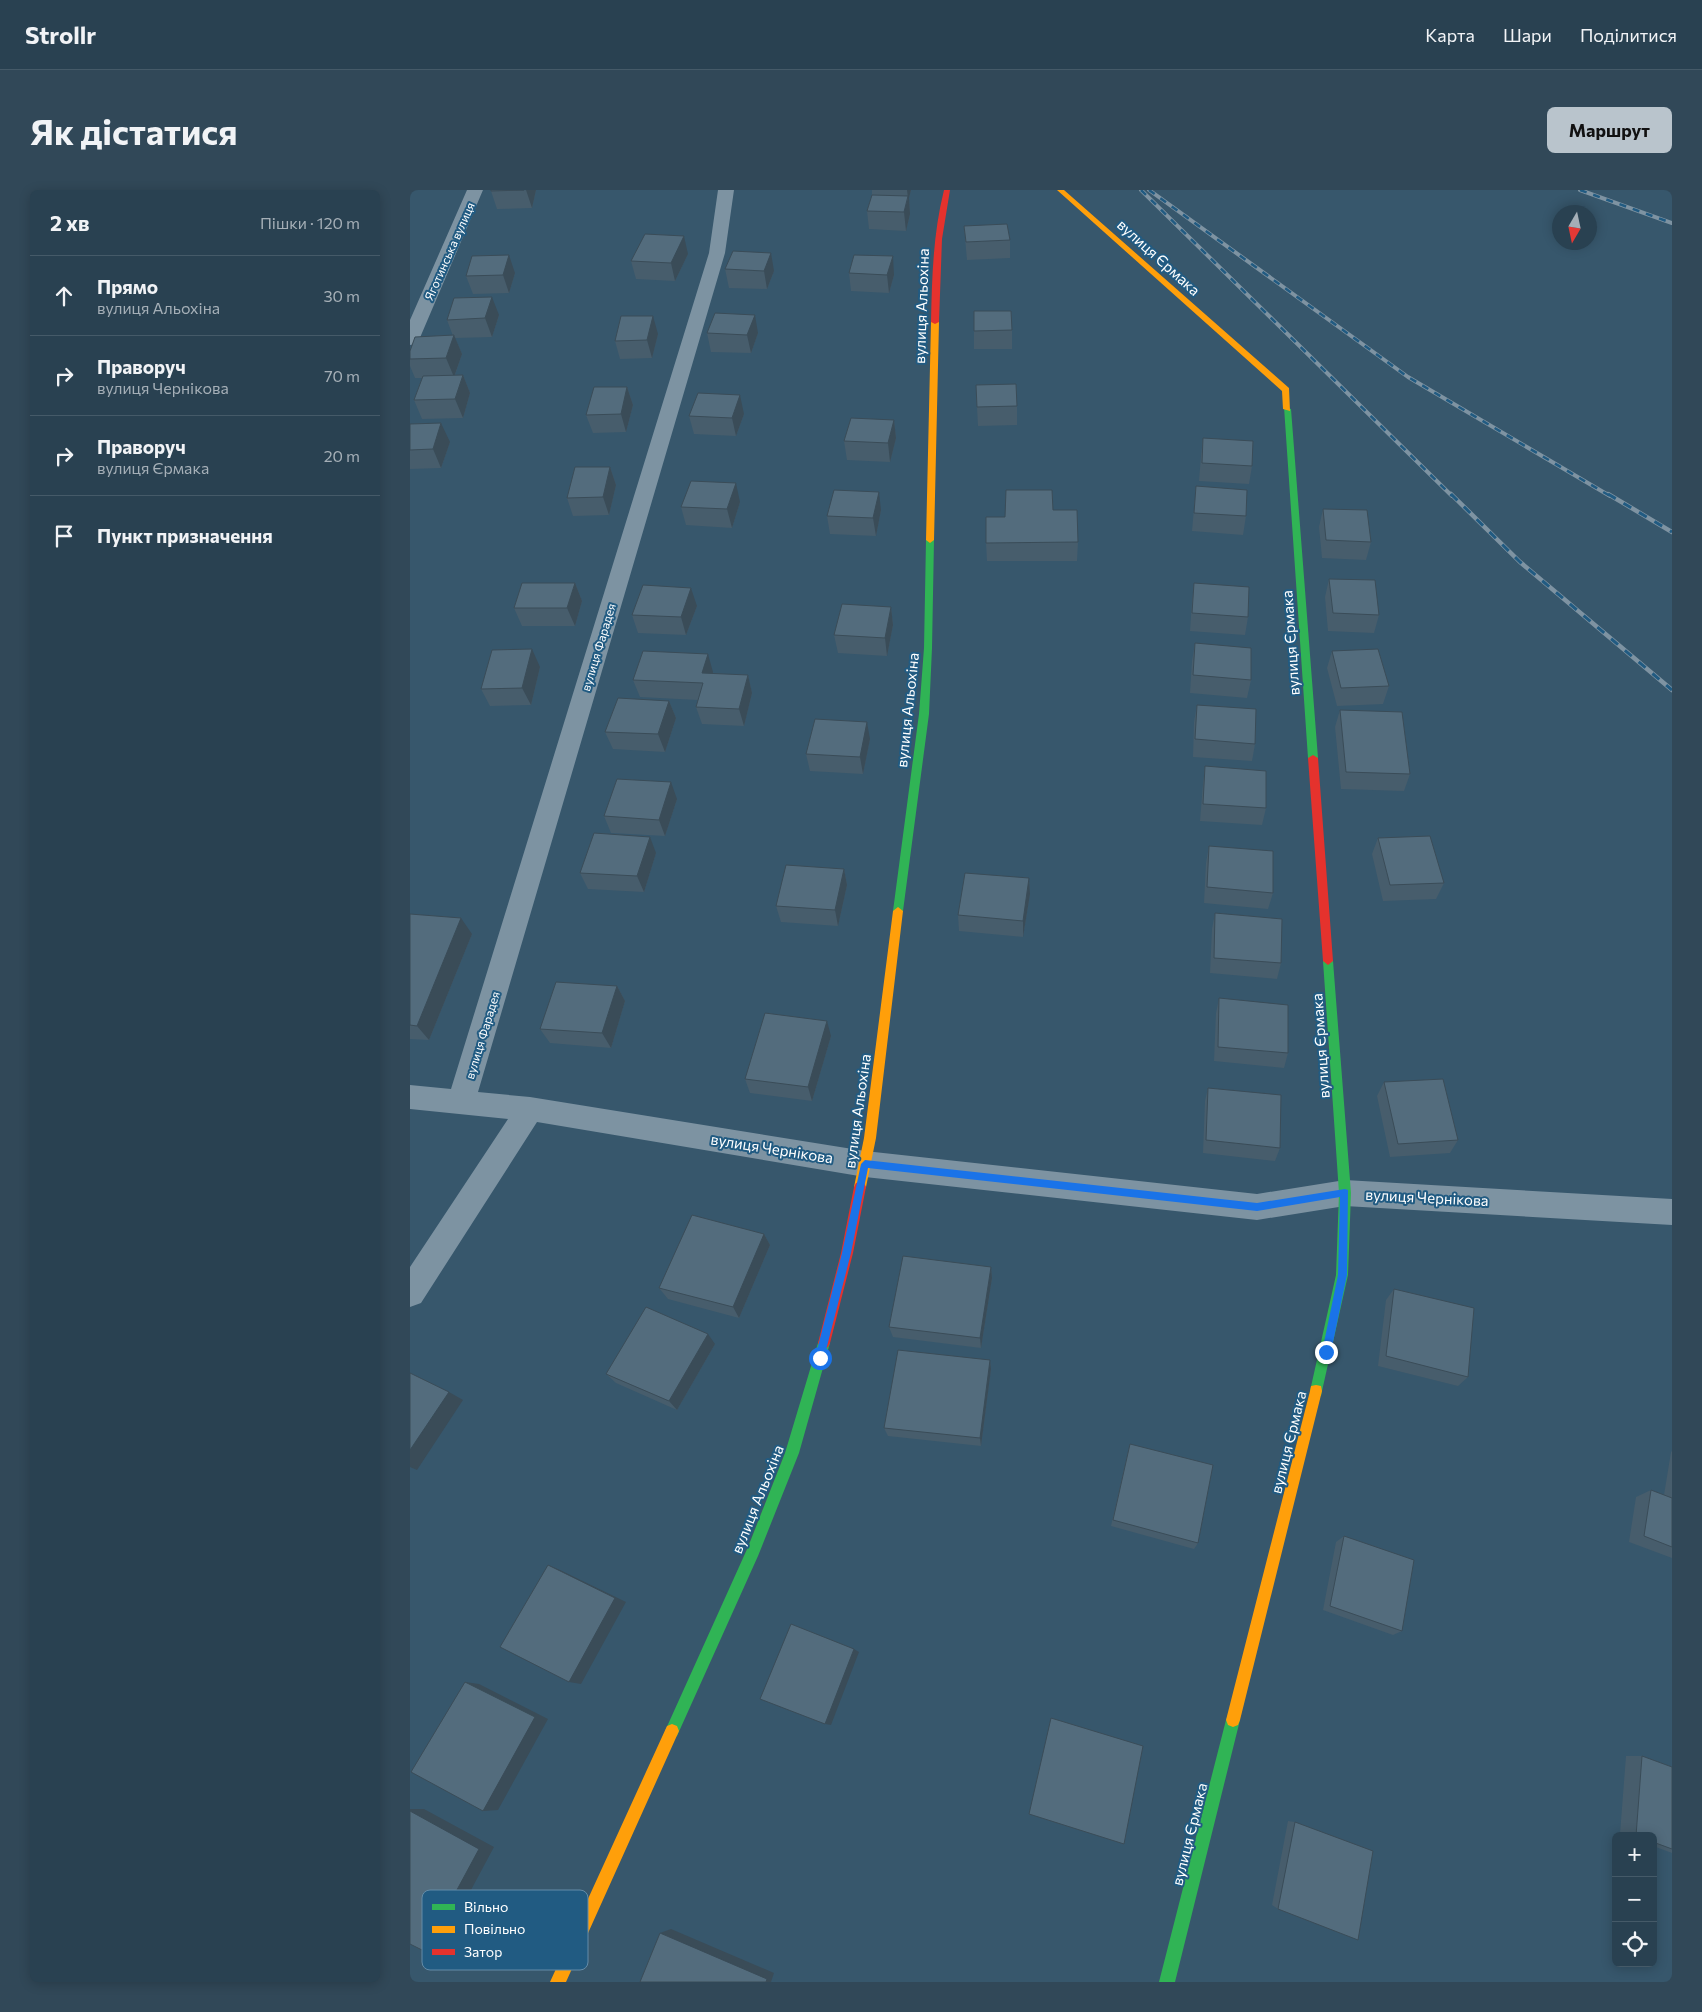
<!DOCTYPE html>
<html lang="uk">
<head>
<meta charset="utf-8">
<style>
  :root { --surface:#294151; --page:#314858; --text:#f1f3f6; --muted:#a5afb7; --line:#455a68; --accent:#b9c4cc }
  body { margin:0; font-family:Commissioner,sans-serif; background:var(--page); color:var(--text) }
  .controls { position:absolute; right:15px; bottom:15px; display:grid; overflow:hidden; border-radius:8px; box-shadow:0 2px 12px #0003 }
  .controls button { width:45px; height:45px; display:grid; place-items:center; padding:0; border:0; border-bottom:1px solid var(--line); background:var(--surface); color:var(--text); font:25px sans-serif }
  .compass { position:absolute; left:1142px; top:15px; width:45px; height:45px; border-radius:50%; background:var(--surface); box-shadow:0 2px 12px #0003; rotate:189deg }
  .stop { position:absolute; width:15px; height:15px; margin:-11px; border:4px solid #1a73e8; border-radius:50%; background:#fff }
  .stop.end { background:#1a73e8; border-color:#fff; box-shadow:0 1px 5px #0008 }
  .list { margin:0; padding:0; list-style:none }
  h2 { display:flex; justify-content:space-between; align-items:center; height:65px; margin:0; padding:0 20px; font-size:21px }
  h2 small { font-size:16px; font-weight:400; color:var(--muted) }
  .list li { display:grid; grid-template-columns:32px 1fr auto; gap:15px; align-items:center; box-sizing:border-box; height:80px; padding:0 20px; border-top:1px solid var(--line) }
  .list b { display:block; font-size:19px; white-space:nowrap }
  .list p { margin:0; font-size:16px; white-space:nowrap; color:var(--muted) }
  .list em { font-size:16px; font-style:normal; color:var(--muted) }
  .icon { flex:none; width:28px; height:28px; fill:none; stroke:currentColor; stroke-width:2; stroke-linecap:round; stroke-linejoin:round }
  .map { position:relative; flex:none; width:1262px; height:1792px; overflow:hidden; border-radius:8px }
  header { display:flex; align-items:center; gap:30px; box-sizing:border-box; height:70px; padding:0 25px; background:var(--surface); border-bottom:1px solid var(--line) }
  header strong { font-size:24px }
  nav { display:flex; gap:28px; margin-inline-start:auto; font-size:18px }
  .intro { display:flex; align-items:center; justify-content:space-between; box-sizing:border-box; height:120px; padding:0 30px }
  h1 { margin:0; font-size:35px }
  .button { padding:12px 22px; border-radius:8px; background:var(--accent); color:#111; font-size:18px; font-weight:700 }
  main { display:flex; gap:30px; padding:0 30px }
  aside { flex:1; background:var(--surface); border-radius:8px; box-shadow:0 2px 12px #0003 }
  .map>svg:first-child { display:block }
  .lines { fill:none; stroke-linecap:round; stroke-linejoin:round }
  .street { fill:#7d93a2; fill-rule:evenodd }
  .fast { fill:#30b455; fill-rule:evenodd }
  .slow { fill:#ff9f0a; fill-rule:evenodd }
  .jam { fill:#e5322d; fill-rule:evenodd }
  .rail-far1-casing { stroke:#7e93a2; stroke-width:4 }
  .rail-casing { stroke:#7e93a2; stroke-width:4.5 }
  .rail-far1 { stroke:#215b82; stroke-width:2.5; stroke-dasharray:7; stroke-linecap:butt }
  .rail { stroke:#215b82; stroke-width:3; stroke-dasharray:9; stroke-linecap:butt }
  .wall { fill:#475d6c }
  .shaded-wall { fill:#3a4c58 }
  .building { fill:#536c7d; stroke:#3a4c58 }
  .route { fill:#1a73e8 }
  .labels { text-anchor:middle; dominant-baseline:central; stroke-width:4; stroke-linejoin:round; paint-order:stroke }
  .far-street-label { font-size:12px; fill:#fff; stroke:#215b82 }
  .street-label { font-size:15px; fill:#fff; stroke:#215b82 }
  .key { fill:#215b82; stroke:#648ca8; stroke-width:1 }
  .key-label { font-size:14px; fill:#fff }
</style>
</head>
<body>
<header>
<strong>Strollr</strong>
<nav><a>Карта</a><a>Шари</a><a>Поділитися</a></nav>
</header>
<div class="intro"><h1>Як дістатися</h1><a class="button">Маршрут</a></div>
<main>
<aside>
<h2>2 хв<small>Пішки · 120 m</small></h2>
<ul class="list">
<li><svg class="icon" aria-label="ahead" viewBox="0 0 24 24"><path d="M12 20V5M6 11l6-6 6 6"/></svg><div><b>Прямо</b><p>вулиця Альохіна</p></div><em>30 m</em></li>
<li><svg class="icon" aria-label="right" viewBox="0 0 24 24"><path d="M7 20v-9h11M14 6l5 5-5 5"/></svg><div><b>Праворуч</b><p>вулиця Чернікова</p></div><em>70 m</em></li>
<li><svg class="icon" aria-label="right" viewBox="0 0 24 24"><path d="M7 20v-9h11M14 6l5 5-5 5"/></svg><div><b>Праворуч</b><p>вулиця Єрмака</p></div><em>20 m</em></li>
<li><svg class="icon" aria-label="arrive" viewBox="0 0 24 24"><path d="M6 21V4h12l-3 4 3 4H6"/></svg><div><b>Пункт призначення</b></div></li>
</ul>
</aside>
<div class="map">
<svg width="1262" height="1792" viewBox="0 0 1262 1792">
  <rect width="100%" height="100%" fill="#37576c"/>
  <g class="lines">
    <!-- street -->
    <path class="street" d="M57 0H73L9 150 6 154 0 155V130Z
      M308 0H324L315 63 68 902 120 907 455 961 847 1004 935 990 1262 1009V1035L935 1016 847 1030 455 987 127 932 11 1113 0 1117V1077L98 929 0 919V895L41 899 299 63Z"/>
    <!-- fast -->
    <path class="fast" d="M874 217 881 219 908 568 903 571 898 568Z
      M520 347 524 350 522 458 519 524 493 721 488 725 483 721 509 524 514 458 516 350Z
      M918 767 923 771 941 1003 938 1085 912 1201 911 1206 906 1207 901 1206 900 1201 926 1085 929 1003 913 771Z
      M414 1147 418 1149 420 1153 389 1263 348 1366 267 1546 262 1548 257 1546 255 1541 338 1357 375 1263 408 1153 410 1149Z
      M823 1523 828 1525 830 1530 765 1792H749L816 1530 818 1525Z"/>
    <!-- slow -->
    <path class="slow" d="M647 0H654L879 198 880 221 873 219 872 201Z
      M525 130 529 132 524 350 520 353 516 350 521 132Z
      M488 717 493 721 466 948 456 997 454 1001 450 1002 446 1001 444 997 454 948 483 721Z
      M906 1195 911 1196 912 1201 830 1530 828 1535 823 1537 818 1535 816 1530 900 1201 901 1196Z
      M262 1534 267 1536 269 1541 156 1792H140L257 1536Z"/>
    <!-- jam -->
    <path class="jam" d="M534 0H540L532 49 529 132 525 134 521 132C522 87 523 44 534 0Z
      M903 565 908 568 923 771 918 775 913 771 898 568Z
      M450 992 454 993 456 997 443 1063 420 1153 418 1157 414 1159 410 1157 408 1153 431 1063 444 997 446 993Z"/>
    <defs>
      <path id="rail-far1" d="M731 0 1042 306
        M739 0 998 187 1200 306
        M1170 0 1262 33"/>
      <path id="rail" d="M1041 304 1110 372 1262 500
        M1198 304 1262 342"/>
    </defs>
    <!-- rail-far1 casing -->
    <use href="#rail-far1" class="rail-far1-casing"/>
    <!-- rail casing -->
    <use href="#rail" class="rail-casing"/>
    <!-- rail-far1 -->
    <use href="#rail-far1" class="rail-far1"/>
    <!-- rail -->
    <use href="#rail" class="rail"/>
  </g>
  <!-- wall -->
  <path class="wall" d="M126 0 122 18 87 19 81 1Z
    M462 0H501L499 8 500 24 496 41 459 39 457 21 462 5Z
    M554 36 600 50V68L557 70Z
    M278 64 265 91 226 89 221 71Z
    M315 79 364 81 357 99 319 98Z
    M105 83 99 103 63 104 56 86Z
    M439 83 484 85 479 103 441 101Z
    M89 125 82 147 45 148 52 164 45 185H53L60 203 53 228 12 229 4 210 12 188H5L0 176V161L43 146 37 130Z
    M602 140V159H564V141Z
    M297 143H348L341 163 301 162Z
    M248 144 242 168 210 169 205 151Z
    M217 197 223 215 216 242 183 243 176 225Z
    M607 216V235L568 236 567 217Z
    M334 224 326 246 284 244 279 226Z
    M484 230 486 248 480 272 437 270 434 251Z
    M0 234 40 252 31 278 0 279Z
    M793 248 842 276 839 294 789 291 791 266Z
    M200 277 206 295 199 325 163 326 157 308Z
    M786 296 836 326 833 345 782 341Z
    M330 312 322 338 276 335 271 317Z
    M913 319 961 352 956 370 912 368 909 337Z
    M471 320 466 346 420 344 417 326Z
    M643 320 668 352 667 371H577L576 353 595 327Z
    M919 389 969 425 964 443 918 441 915 407Z
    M165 393 172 411 165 436H112L104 418Z
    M784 393 838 427 835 445 780 441 782 411Z
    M287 416 276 445 228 443 222 425Z
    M481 417 483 435 477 466 428 463 424 445Z
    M785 453 841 490 837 508 780 503 782 471Z
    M922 461 979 496 973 514 927 516 917 478Z
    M130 477 121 515 80 516 71 499Z
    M303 482V484L338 485 342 503 334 536 292 534 286 517 288 510 230 507 223 490Z
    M259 511 266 528 255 562 203 559 195 542Z
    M787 515 845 554 842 571 783 567 784 532Z
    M930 520 1000 584 994 601 931 599 925 537Z
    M460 549 453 584 400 581 396 564Z
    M795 576 856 618 852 635 790 631 793 594Z
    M267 609 255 646 201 643 194 626Z
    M968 648 1034 693 1026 709 973 711 962 664Z
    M799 656 863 703 858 719 794 713 796 673Z
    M246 663 234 702 178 699 170 683Z
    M434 679 437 695 428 736 371 732 366 716Z
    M619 688 620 704 613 747 549 741 548 725Z
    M805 723 871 773 867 789 800 783 802 739Z
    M0 724 62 744 19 850 0 849Z
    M207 796 215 811 201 858 140 853 130 839Z
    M809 808 878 863 874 878 804 871 806 823Z
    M421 846 402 911 340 903 335 889Z
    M974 892 1048 950 1040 963 980 967 967 906Z
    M798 898 870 958 865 971 793 963 795 911Z
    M354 1044 360 1055 329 1128 258 1109 249 1098Z
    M581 1077 582 1088 571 1158 483 1147 479 1137Z
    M984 1099 1058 1187 1048 1196 968 1176 976 1110Z
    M305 1154 267 1220 206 1193 196 1184Z
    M580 1170 581 1179 571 1256 478 1246 474 1238Z
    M1262 1261V1368L1219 1352 1226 1307 1241 1300 1254 1305 1261 1262Z
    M718 1262 788 1353 784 1359 701 1336Z
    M934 1346 992 1441 983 1445 913 1420 926 1352Z
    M1216 1566H1232L1262 1577V1663L1243 1656V1646H1215L1210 1644Z
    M878 1631 885 1632 868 1719 862 1715Z"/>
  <!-- shaded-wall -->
  <path class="shaded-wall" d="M116 0H126L122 18Z
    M497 0H501L499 8 500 24 496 41 494 22 498 8Z
    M274 46 278 64 265 91 261 73Z
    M361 63 364 81 357 99 354 81Z
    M99 65 105 83 99 103 93 85Z
    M483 66 484 85 479 103 477 85Z
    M82 107 89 125 82 147 75 128Z
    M345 125 348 143 341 163 337 145Z
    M243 126 248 144 242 168 237 150Z
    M44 145 52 164 44 187 36 168Z
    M53 185 60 203 53 228 45 209Z
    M217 197 223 215 216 242 211 224Z
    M330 205 334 224 326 246 322 228Z
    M484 230 486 248 480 272 478 253Z
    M31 233 40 252 31 278 23 259Z
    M200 277 206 295 199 325 193 307Z
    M326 293 330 312 322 338 317 319Z
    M469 302 471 320 466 346 463 328Z
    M165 393 172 411 165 436 157 418Z
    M281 398 287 416 276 445 271 427Z
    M481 417 483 435 477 466 475 448Z
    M122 459 130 477 121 515 112 498Z
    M298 464 303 482 298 501 292 483Z
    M338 485 342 503 334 536 329 519Z
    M259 511 266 528 255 562 248 544Z
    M457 532 460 549 453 584 450 567Z
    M261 592 267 609 255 646 249 630Z
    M240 647 246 663 234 702 227 686Z
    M434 679 437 695 428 736 425 720Z
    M619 688 620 704 613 747V731Z
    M51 728 62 744 19 850 7 836Z
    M207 796 215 811 201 858 192 843Z
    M417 831 421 846 402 911 398 897Z
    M354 1044 360 1055 329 1128 323 1117Z
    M581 1077 582 1088 571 1158 570 1148Z
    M298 1144 305 1154 267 1220 259 1211Z
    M580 1170 581 1179 571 1256 570 1248Z
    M39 1202 53 1210 7 1280 0 1277V1260Z
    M138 1375 150 1380 216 1412 171 1494 159 1492Z
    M444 1459 449 1462 421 1535 415 1534Z
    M55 1492 69 1494 138 1529 88 1620 73 1621Z
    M0 1619H14L84 1657 31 1756 14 1761Z
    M261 1739 364 1783 361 1792H356L250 1743Z"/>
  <!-- building -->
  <path class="building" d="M81 0H114L81 1Z
    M462 5 498 6 494 22 457 21Z
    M597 34 600 50 556 52 554 36Z
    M235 44 274 46 261 73 221 71Z
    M323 61 361 63 354 81 315 79Z
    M99 65 93 85 56 86 62 66Z
    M444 65 483 66 477 85 439 83Z
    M82 107 75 128 37 130 44 108Z
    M564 121H601L602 140 564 141Z
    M305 123 345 125 337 145 297 143Z
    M211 126H243L237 150 205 151Z
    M44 145 36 168 0 169V161L5 147Z
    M53 185 45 209 4 210 13 186Z
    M606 194 607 216 567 217 566 195Z
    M184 197H217L211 224 176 225Z
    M288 203 330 205 322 228 279 226Z
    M441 228 484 230 478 253 434 251Z
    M31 233 23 259 0 260V234Z
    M793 248 843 251 842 276 792 273Z
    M165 277H200L193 307 157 308Z
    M281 291 326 293 317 319 271 317Z
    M786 296 837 300 836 326 784 323Z
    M424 300 469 302 463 328 417 326Z
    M596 300H642L643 320H667L668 352 576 353V327H595Z
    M913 319 957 320 961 352 916 350Z
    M919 389 965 390 969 425 923 423Z
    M112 393H165L157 418H104Z
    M784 393 839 397 838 427 782 423Z
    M233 395 281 398 271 427 222 425Z
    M432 414 481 417 475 448 424 445Z
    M785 453 841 458V490L783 485Z
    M122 459 112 498 71 499 82 460Z
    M968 459 979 496 931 498 922 461Z
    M233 461 298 464 292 483 338 485 329 519 286 517 293 493 223 490Z
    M208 508 259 511 248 544 195 542Z
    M787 515 846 519 845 554 785 549Z
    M930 520 992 522 1000 584 936 582Z
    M405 529 457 532 450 567 396 564Z
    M795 576 856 581V618L793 614Z
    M207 589 261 592 249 630 194 626Z
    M184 643 240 647 227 686 170 683Z
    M1020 646 1034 693 980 695 968 648Z
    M799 656 863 661V703L797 697Z
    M376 675 434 679 425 720 366 716Z
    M555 683 619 688 613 731 548 725Z
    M805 723 872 729 871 773 804 768Z
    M0 724 51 728 7 836 0 835Z
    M146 792 207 796 192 843 130 839Z
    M809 808 878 815V863L808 857Z
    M355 823 417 831 398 897 335 889Z
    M1033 889 1048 950 988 954 974 892Z
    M798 898 871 905 870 958 796 950Z
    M282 1025 354 1044 323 1117 249 1098Z
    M493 1066 581 1077 570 1148 479 1137Z
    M984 1099 1064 1118 1058 1187 976 1166Z
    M236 1117 298 1144 259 1211 196 1184Z
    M488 1160 580 1170 570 1248 474 1238Z
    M0 1183 39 1202 0 1260Z
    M720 1254 803 1275 788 1353 703 1330Z
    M1241 1300 1262 1308V1357L1234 1346Z
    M934 1346 1004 1370 992 1441 920 1416Z
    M138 1375 205 1408 159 1492 90 1457Z
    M381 1434 444 1459 415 1534 350 1509Z
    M55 1492 125 1527 73 1621 1 1582Z
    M641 1528 733 1556 714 1654 619 1624Z
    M1232 1566 1262 1577V1659L1243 1652V1646H1226Z
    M0 1621 69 1659 14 1761 0 1754Z
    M885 1632 963 1661 948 1750 868 1719Z
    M250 1743 357 1789 356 1792H230Z"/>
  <!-- route -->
  <path class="route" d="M455 970 847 1013 935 999 938 1000 937 1085 921 1162 916 1166 912 1162 928 1085 930 1007 847 1021 458 978 441 1063 414 1168 413 1172H406L405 1168 432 1063 451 974Z"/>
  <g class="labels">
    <!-- far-street labels -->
    <g class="far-street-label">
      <text transform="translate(39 61) rotate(-66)">Яготинська вулиця</text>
      <text transform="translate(188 457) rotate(-73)">вулиця Фарадея</text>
      <text transform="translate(72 845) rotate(-73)">вулиця Фарадея</text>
    </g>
    <!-- street labels -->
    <g class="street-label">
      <text transform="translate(749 67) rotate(42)">вулиця Єрмака</text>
      <text transform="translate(511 116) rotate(-88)">вулиця Альохіна</text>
      <text transform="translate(880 453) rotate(-94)">вулиця Єрмака</text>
      <text transform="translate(497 520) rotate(-84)">вулиця Альохіна</text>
      <text transform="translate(910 856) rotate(-94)">вулиця Єрмака</text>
      <text transform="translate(447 921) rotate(-82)">вулиця Альохіна</text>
      <text transform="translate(362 958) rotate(9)">вулиця Чернікова</text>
      <text transform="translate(1017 1007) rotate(3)">вулиця Чернікова</text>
      <text transform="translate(878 1252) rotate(-76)">вулиця Єрмака</text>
      <text transform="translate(347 1309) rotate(-68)">вулиця Альохіна</text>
      <text transform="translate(779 1644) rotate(-76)">вулиця Єрмака</text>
    </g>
  </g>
  <!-- legend -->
  <rect x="12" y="1700" width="166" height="80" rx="8" class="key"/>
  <rect x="22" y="1714" width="23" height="6" fill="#30b455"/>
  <rect x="22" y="1736" width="23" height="7" fill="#ff9f0a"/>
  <rect x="22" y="1759" width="23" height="6" fill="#e5322d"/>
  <g class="key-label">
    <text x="54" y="1722">Вільно</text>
    <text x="54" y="1744">Повільно</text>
    <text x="54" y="1767">Затор</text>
  </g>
</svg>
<div class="controls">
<button>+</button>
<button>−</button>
<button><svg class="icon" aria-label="locate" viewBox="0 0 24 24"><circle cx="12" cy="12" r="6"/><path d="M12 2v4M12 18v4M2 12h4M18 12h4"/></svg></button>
</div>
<svg class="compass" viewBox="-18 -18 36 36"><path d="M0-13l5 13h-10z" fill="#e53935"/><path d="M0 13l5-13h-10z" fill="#a5afb7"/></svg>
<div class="stop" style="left:410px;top:1168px"></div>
<div class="stop end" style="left:916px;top:1162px"></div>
</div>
</main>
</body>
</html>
